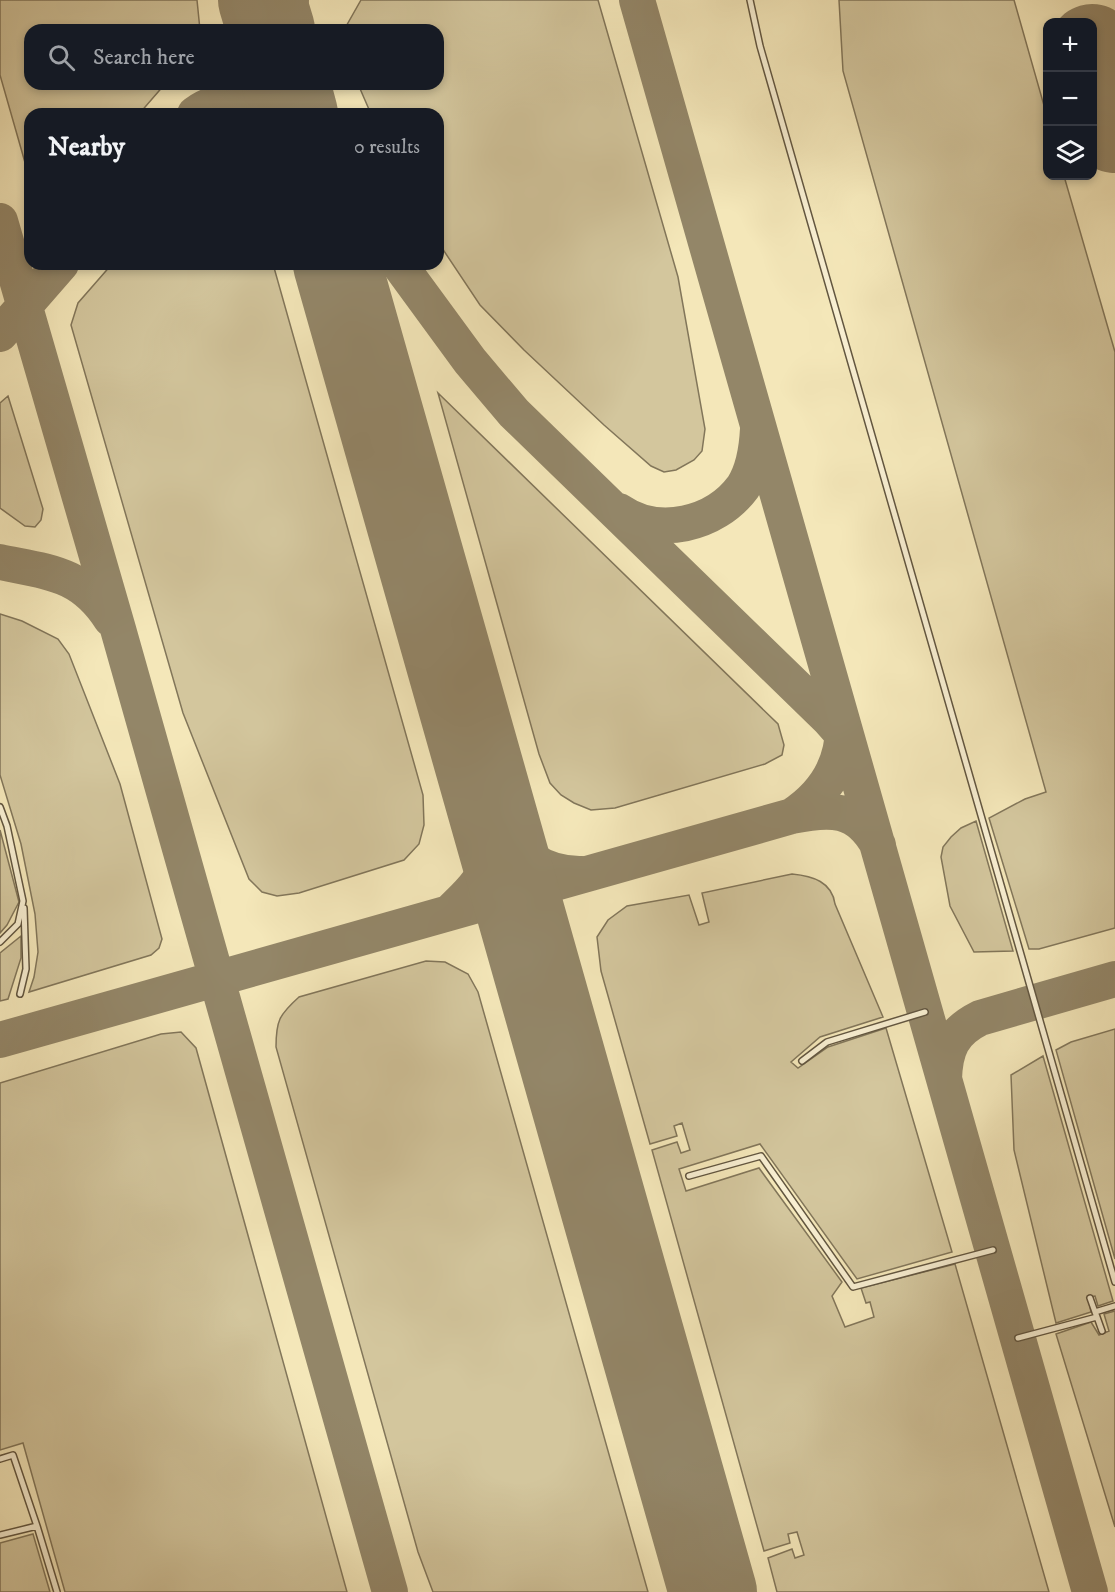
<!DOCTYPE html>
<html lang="en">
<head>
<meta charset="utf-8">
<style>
  :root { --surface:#171b24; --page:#242831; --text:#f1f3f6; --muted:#9ea1a6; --line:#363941 }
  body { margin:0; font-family:"IM FELL DW Pica",serif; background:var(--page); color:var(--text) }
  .controls { position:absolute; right:18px; top:18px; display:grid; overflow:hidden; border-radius:12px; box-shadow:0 3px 9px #0003 }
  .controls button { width:54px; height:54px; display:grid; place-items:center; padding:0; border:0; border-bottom:2px solid var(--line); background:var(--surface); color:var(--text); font:30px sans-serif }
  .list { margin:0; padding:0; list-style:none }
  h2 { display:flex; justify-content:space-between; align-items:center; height:78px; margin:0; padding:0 24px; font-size:26px }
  h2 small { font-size:20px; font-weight:400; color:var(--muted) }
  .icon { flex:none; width:33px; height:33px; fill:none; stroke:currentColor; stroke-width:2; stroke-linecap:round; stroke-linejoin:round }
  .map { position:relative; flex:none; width:1115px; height:1592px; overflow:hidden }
  .search { position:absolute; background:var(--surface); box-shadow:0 3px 9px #0003; left:24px; top:24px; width:420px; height:66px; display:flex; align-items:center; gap:15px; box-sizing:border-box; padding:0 21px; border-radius:18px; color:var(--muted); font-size:22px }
  .panel { position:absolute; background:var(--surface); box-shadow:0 3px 9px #0003; left:24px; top:108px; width:420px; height:162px; border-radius:18px }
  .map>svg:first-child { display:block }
  .green { fill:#d3c69d; stroke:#82765a; stroke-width:1.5 }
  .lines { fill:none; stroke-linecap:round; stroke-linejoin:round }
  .taxiway { stroke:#938668; stroke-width:36 }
  .runway { stroke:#938668; stroke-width:88 }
  .lane-casing { stroke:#625640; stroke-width:8 }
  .lane { stroke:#f8efd2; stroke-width:5 }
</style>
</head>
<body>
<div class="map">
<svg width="1115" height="1592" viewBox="0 0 1115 1592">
  <rect width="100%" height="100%" fill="#f4e7b9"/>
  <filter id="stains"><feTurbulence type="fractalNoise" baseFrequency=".00333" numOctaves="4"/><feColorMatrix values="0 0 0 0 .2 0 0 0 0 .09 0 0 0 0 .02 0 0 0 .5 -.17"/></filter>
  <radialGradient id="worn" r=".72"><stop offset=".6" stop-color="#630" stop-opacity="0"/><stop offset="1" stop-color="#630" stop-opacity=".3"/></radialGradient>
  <!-- green -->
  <path class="green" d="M0 0H197L200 30H30V84H165L139 114H30V180L0 75Z
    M361 0H598L678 277 705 429 702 451 694 460 676 470 664 472 651 466 604 425 524 350 480 305 438 242V114H371L358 84H438V30H344Z
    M839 0H1014L1047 116 1048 176H1064L1115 352V928L1039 949H1029L989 818 1025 799 1046 792 843 71Z
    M112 264H273L423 795 424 825 419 844 404 860 299 893 277 896 262 892 249 879 183 713 71 325 78 303Z
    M438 393 778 724 784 745 782 755 765 764 615 808 591 810 574 803 561 795 550 783 539 754Z
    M8 396 43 509 41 520 35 527 25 526 0 508V403Z
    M0 614 22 621 58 639 69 654 120 784 162 939 159 948 151 955 29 992 34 977 38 952 35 914 21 844 0 775Z
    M976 821 1013 951 974 952 950 906 941 857 943 847 951 837 961 828Z
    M0 830 19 902 7 925 0 933Z
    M792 874C813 876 832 882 835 904L883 1017 820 1037 791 1062 798 1068 828 1047 886 1028 952 1252 857 1279 760 1144 679 1169 686 1191 759 1168 842 1282 832 1296 845 1327 874 1317 870 1302 866 1303 861 1288 955 1264 1049 1592H777L768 1558 792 1549 795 1558 804 1555 797 1532 788 1534 790 1543 764 1551 652 1150 677 1142 681 1153 690 1150 682 1123 674 1126 677 1136 650 1144 601 971 597 937 608 920 627 906 689 895 699 925 709 922 702 893Z
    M21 936V958L8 999 0 1001V953Z
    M426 961 445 962 468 974 478 992 648 1592H433L418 1552 276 1047C276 1021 279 1015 299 997Z
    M1115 1029V1259L1056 1050 1071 1042Z
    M181 1032 196 1048 347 1592H65L23 1443 0 1450V1083L161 1034Z
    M1043 1056 1113 1301 1098 1306 1095 1296 1088 1297 1091 1312 1056 1323 1014 1150 1011 1075Z
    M1115 1311V1527L1056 1334 1091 1322 1099 1335 1109 1331 1104 1314Z
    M33 1534 50 1592H0V1543Z"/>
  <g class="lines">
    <!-- taxiway -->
    <path class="taxiway" d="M637 0 1090 1592
      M266 30 291 0
      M1092 46 1108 67 1115 71
      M304 84 318 114
      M195 114C221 95 250 98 276 114
      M0 221 118 629 390 1592
      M399 264 470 361 514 413 829 719 844 736
      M0 334 61 264
      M619 511C658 538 715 525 743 487 754 470 757 449 758 429
      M0 562C48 572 82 573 111 619
      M792 816C824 795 843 766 843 727
      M496 824C520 853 540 875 582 874
      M449 913C466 897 484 880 492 857 495 847 494 834 496 824
      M0 1040 792 816C830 808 857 807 878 845
      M944 1079C945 1049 952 1032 980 1018L1115 979"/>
    <!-- runway -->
    <path class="runway" d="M262 0 271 30
      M1092 48 1115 129
      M286 84 294 114
      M337 264 713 1592"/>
    <defs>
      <path id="lane" d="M750 0 760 46 1115 1282
        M0 807 7 826 23 901 18 924 0 942
        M20 994 26 969 24 908
        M802 1061 827 1042 925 1012
        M689 1176 761 1156 853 1287 993 1250
        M1090 1298 1095 1312
        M1097 1317 1102 1331
        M1018 1338 1097 1317 1095 1312 1115 1306
        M0 1459 13 1455 37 1526 0 1535
        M37 1526 57 1592"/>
    </defs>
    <!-- lane casing -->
    <use href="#lane" class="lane-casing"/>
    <!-- lane -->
    <use href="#lane" class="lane"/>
  </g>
  <rect width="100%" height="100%" filter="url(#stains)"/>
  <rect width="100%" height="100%" fill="url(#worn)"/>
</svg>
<div class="controls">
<button>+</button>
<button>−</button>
<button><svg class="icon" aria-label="layers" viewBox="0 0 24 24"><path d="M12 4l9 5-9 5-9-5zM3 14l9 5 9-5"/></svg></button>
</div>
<div class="search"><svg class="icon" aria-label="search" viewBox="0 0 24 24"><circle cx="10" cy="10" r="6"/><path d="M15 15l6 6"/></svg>Search here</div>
<section class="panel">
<h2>Nearby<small>0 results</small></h2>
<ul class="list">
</ul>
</section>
</div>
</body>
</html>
